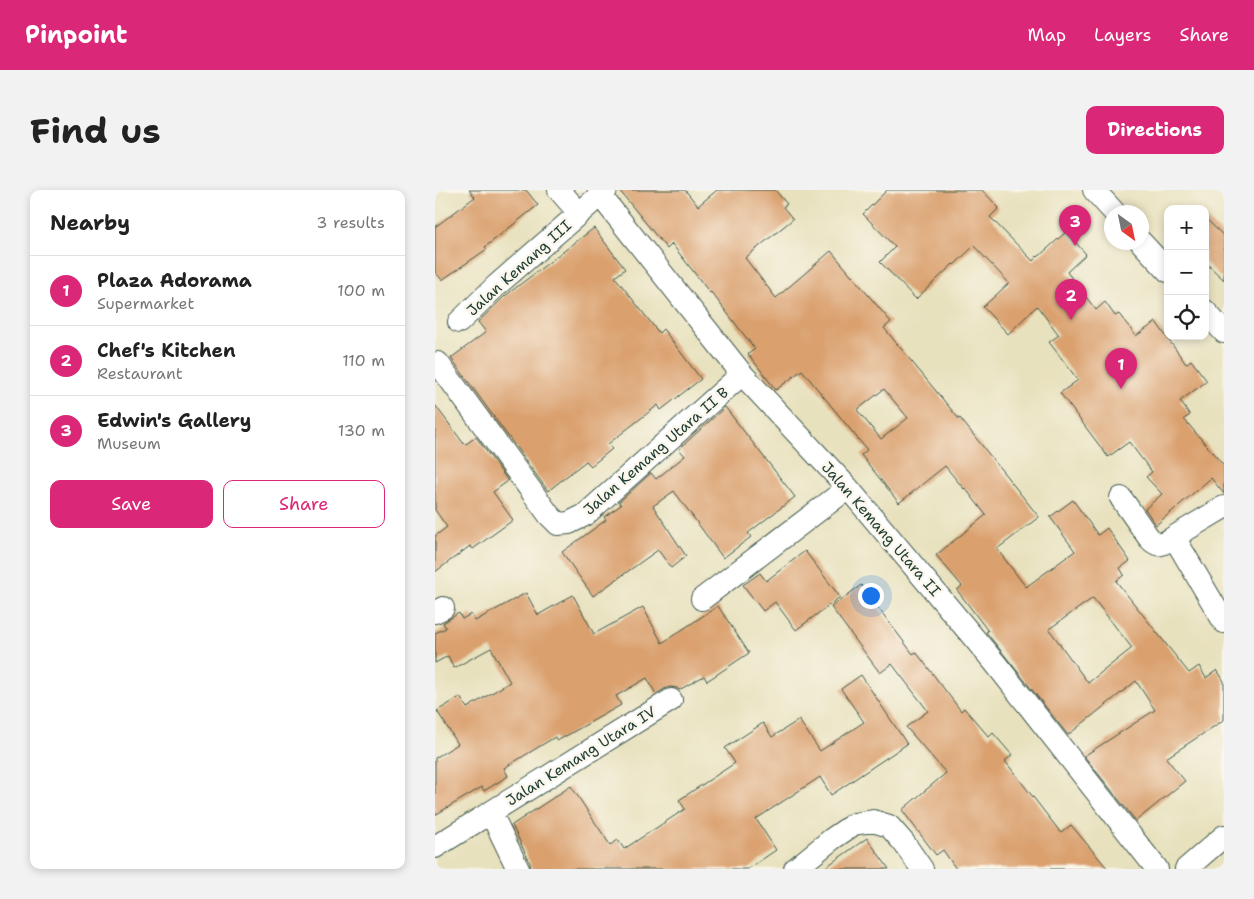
<!DOCTYPE html>
<html lang="en">
<head>
<meta charset="utf-8">
<style>
  :root { --surface:#fff; --page:#f2f2f2; --text:#222; --muted:#767676; --line:#e0e0e0; --accent:#db2777 }
  body { margin:0; font-family:"Shantell Sans",sans-serif; background:var(--page); color:var(--text) }
  .controls { position:absolute; right:15px; top:15px; display:grid; overflow:hidden; border-radius:10px; box-shadow:0 2px 8px #0003 }
  .controls button { width:45px; height:45px; display:grid; place-items:center; padding:0; border:0; border-bottom:1px solid var(--line); background:var(--surface); color:var(--text); font:25px sans-serif }
  .compass { position:absolute; left:669px; top:15px; width:45px; height:45px; border-radius:50%; background:var(--surface); box-shadow:0 2px 8px #0003; rotate:147deg }
  .you { position:absolute; left:435px; top:405px; width:18px; height:18px; margin:-12px; border:4px solid #fff; border-radius:50%; background:#1a73e8; box-shadow:0 0 0 8px #1a73e833 }
  .badge { display:grid; place-items:center; width:32px; height:32px; border-radius:50%; background:var(--accent); color:#fff; font-size:16px; font-weight:700 }
  .pin { position:absolute; translate:-50% -41px; filter:drop-shadow(0 1px 2px #0008) }
  .pin::after { content:''; position:absolute; top:26px; width:18px; height:15px; background:inherit; clip-path:polygon(0 0,100% 0,50% 100%) }
  .list { margin:0; padding:0; list-style:none }
  h2 { display:flex; justify-content:space-between; align-items:center; height:65px; margin:0; padding:0 20px; font-size:21px }
  h2 small { font-size:16px; font-weight:400; color:var(--muted) }
  .list li { display:grid; grid-template-columns:32px 1fr auto; gap:15px; align-items:center; box-sizing:border-box; height:70px; padding:0 20px; border-top:1px solid var(--line) }
  .list b { display:block; font-size:19px; white-space:nowrap }
  .list p { margin:0; font-size:16px; white-space:nowrap; color:var(--muted) }
  .list em { font-size:16px; font-style:normal; color:var(--muted) }
  .actions { display:flex; gap:10px; padding:15px 20px }
  .actions a { flex:1; padding:11px 0; border:1px solid var(--accent); border-radius:10px; text-align:center; font-size:18px; color:var(--accent) }
  .actions .main { background:var(--accent); color:#fff }
  .icon { flex:none; width:28px; height:28px; fill:none; stroke:currentColor; stroke-width:2; stroke-linecap:round; stroke-linejoin:round }
  .map { position:relative; flex:none; width:789px; height:679px; overflow:hidden; border-radius:10px }
  header { display:flex; align-items:center; gap:30px; box-sizing:border-box; height:70px; padding:0 25px; background:var(--accent); color:#fff }
  header strong { font-size:24px }
  nav { display:flex; gap:28px; margin-inline-start:auto; font-size:18px }
  .intro { display:flex; align-items:center; justify-content:space-between; box-sizing:border-box; height:120px; padding:0 30px }
  h1 { margin:0; font-size:35px }
  .button { padding:12px 22px; border-radius:10px; background:var(--accent); color:#fff; font-size:18px; font-weight:700 }
  main { display:flex; gap:30px; padding:0 30px }
  aside { flex:1; background:var(--surface); border-radius:10px; box-shadow:0 2px 8px #0003 }
  .map>svg:first-child { display:block }
  .building { fill:#daa06e; fill-rule:evenodd }
  .lines { fill:none; stroke-linecap:round; stroke-linejoin:round }
  .minor-casing { stroke:#3d5649; stroke-width:24 }
  .minor { stroke:#fff; stroke-width:22 }
  .labels { text-anchor:middle; dominant-baseline:central; stroke-width:5; stroke-linejoin:round; paint-order:stroke }
  .street-label { font-size:15px; fill:#1f3d34; stroke:#fbf7ec }
</style>
</head>
<body>
<header>
<strong>Pinpoint</strong>
<nav><a>Map</a><a>Layers</a><a>Share</a></nav>
</header>
<div class="intro"><h1>Find us</h1><a class="button">Directions</a></div>
<main>
<aside>
<h2>Nearby<small>3 results</small></h2>
<ul class="list">
<li><span class="badge">1</span><div><b>Plaza Adorama</b><p>Supermarket</p></div><em>100 m</em></li>
<li><span class="badge">2</span><div><b>Chef's Kitchen</b><p>Restaurant</p></div><em>110 m</em></li>
<li><span class="badge">3</span><div><b>Edwin's Gallery</b><p>Museum</p></div><em>130 m</em></li>
</ul>
<div class="actions"><a class="main">Save</a><a>Share</a></div>
</aside>
<div class="map">
<svg width="789" height="679" viewBox="0 0 789 679">
  <rect width="100%" height="100%" fill="#fbf7ec"/>
  <filter id="ink" filterUnits="userSpaceOnUse"><feTurbulence type="fractalNoise" baseFrequency=".02" numOctaves="2"/><feDisplacementMap in="SourceGraphic" scale="10" xChannelSelector="R" yChannelSelector="G"/><feConvolveMatrix kernelMatrix="1 2 1 2 8 2 1 2 1" color-interpolation-filters="sRGB"/></filter>
  <filter id="wash" filterUnits="userSpaceOnUse"><feTurbulence type="fractalNoise" baseFrequency=".0096" numOctaves="4" result="noise"/><feDisplacementMap in="SourceGraphic" scale="20" xChannelSelector="R" yChannelSelector="G"/><feGaussianBlur stdDeviation="1.12" result="paint"/><feColorMatrix in="noise" values="0 0 0 0 0 0 0 0 0 0 0 0 0 0 0 0 0 1.4 0 .05"/><feComposite in="paint" operator="in"/></filter>
  <g filter="url(#wash)">
    <rect width="100%" height="100%" fill="#e8e1be"/>
    <g id="blocks">
      <!-- building -->
      <path class="building" d="M34 0H91L103 15 50 57 52 59 7 90 0 82V37L40 7Z
        M184 0H250L263 16 282 0H340L352 14 348 17 358 29 310 68 341 108 396 61 456 132 449 138 524 229 525 228 604 327 562 359 591 397 640 361 615 327 638 310 663 345 672 338 695 371 685 378 689 385 681 391 754 483 764 476 771 488 782 480 789 491V530L731 568 750 591 701 631 649 566 720 520 701 491 633 545 551 442 553 441 522 400 527 396 501 365 551 325 530 298 529 299 510 276 464 313 426 265 432 260 367 180 341 200 313 164 320 159 276 102 275 103 237 54 232 59ZM449 199 473 228 446 249 422 220ZM658 408 697 458 653 493 614 439Z
        M452 0H547L564 18 555 27 598 71 602 66 603 67 631 42 651 64 632 82 661 120 670 112 680 126 684 124 701 146 721 132 751 174 756 170 772 191 745 211 755 225 749 229 789 276V304L776 288 721 335 710 319 727 304 711 287 717 282 694 252 673 267 625 203 643 190 614 152 624 145 602 116 573 144 548 117 574 93 539 56 519 75 518 74 481 109 445 72 460 57 428 24Z
        M770 28 789 46V90L770 72Z
        M159 38 190 79 180 87 224 143 228 139 266 189 226 220 223 215 173 254 177 259 156 276 151 271 113 301 16 168 51 142 43 132 70 106Z
        M0 215 29 254 30 253 31 254 41 247 73 291 58 302 78 330 38 359 35 356 0 382V346L12 337 0 320Z
        M290 217 360 307 313 343 316 347 288 368 239 301 218 316 251 366 236 378 223 360 158 406 127 362 171 330 169 327 186 315 184 312 216 283 221 289 250 266 244 259Z
        M370 361 405 407 361 440 340 412 328 421 308 395 325 383 331 391Z
        M426 395 478 464 481 462 526 521 529 518 554 547 558 543 577 565 570 571 626 643 636 635 673 679H521L508 660 501 665 467 620 511 583 471 537 493 521 457 474 445 483 396 417Z
        M91 403 103 425 138 405 159 444 208 417 227 453 283 416 314 463 272 491 269 486 244 500 242 498 235 497 229 499 221 504 212 488 181 506 186 515 122 551 120 547 69 578 73 586 49 601 47 597 0 625V568L23 554 2 521 25 507 32 518 75 492 56 458 19 478 13 466 0 473V443L11 438 8 433 24 423 27 429 36 424 40 431Z
        M426 485 472 554 396 605 385 587 321 629 341 660 313 679H96L95 673 77 635 136 596 175 655 183 650 189 659 250 619 244 610 300 573 290 558 328 533 337 547 364 530 385 561 429 532 406 499Z
        M432 648 454 679H388Z"/>
    </g>
  </g>
  <g filter="url(#ink)">
    <use href="#blocks" fill-opacity="0" stroke="#3d5649" stroke-width="1"/>
    <g class="lines">
      <defs>
        <path id="minor" d="M124 0 144 23
          M659 0 679 22
          M165 5 307 184 413 298 560 473 722 679
          M706 52 733 81
          M770 121 789 142
          M24 132 62 95 171 0
          M3 173 114 325 123 334 134 333 150 325 307 184
          M686 308 714 348C724 359 728 354 739 347L789 432
          M739 347 789 317
          M267 409 413 298
          M0 422 8 418
          M56 623 83 679
          M0 657 236 510
          M360 679 397 649 419 634 438 631 454 636 469 653 487 679
          M751 679 789 646"/>
      </defs>
      <!-- minor casing -->
      <use href="#minor" class="minor-casing"/>
      <!-- minor -->
      <use href="#minor" class="minor"/>
    </g>
  </g>
  <g class="labels">
    <!-- street labels -->
    <g class="street-label">
      <text transform="translate(84 78) rotate(-42)">Jalan Kemang III</text>
      <text transform="translate(221 261) rotate(-41)">Jalan Kemang Utara II B</text>
      <text transform="translate(446 339) rotate(49)">Jalan Kemang Utara II</text>
      <text transform="translate(146 566) rotate(-32)">Jalan Kemang Utara IV</text>
    </g>
  </g>
</svg>
<div class="controls">
<button>+</button>
<button>−</button>
<button><svg class="icon" aria-label="locate" viewBox="0 0 24 24"><circle cx="12" cy="12" r="6"/><path d="M12 2v4M12 18v4M2 12h4M18 12h4"/></svg></button>
</div>
<svg class="compass" viewBox="-18 -18 36 36"><path d="M0-13l5 13h-10z" fill="#e53935"/><path d="M0 13l5-13h-10z" fill="#767676"/></svg>
<div class="you"></div>
<div class="pin badge" style="left:686px;top:199px">1</div>
<div class="pin badge" style="left:636px;top:130px">2</div>
<div class="pin badge" style="left:640px;top:56px">3</div>
</div>
</main>
</body>
</html>
